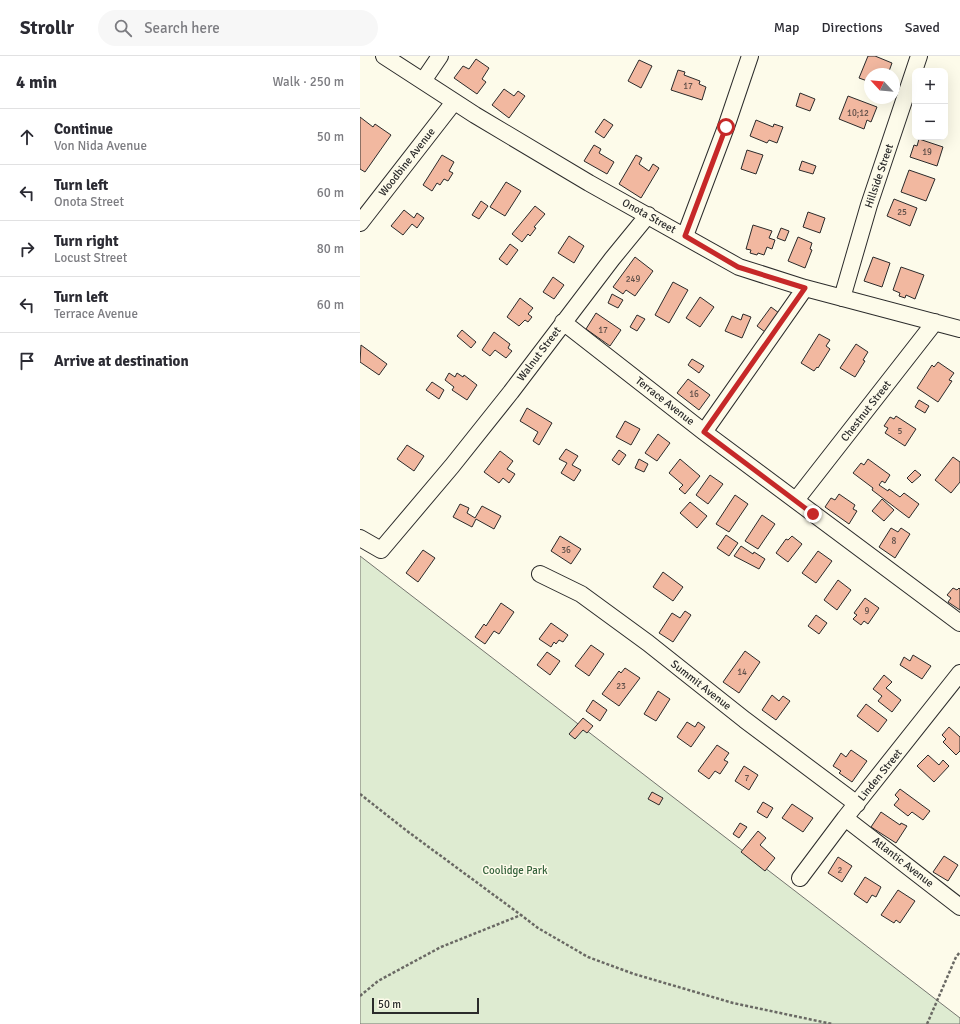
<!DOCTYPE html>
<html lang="en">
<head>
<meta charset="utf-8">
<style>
  :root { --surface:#fff; --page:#f7f7f7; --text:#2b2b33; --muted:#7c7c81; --line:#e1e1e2 }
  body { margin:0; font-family:Signika,sans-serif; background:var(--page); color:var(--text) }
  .controls { position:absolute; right:12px; top:12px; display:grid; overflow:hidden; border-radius:8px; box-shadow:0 4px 16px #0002 }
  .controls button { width:36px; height:36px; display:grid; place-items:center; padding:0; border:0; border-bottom:1px solid var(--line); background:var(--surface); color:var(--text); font:20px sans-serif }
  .compass { position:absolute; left:504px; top:12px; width:36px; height:36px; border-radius:50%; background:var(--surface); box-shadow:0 4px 16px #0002; rotate:296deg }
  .scale { position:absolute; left:12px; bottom:10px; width:107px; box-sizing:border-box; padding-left:4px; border:2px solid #2b2b2b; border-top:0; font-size:11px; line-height:14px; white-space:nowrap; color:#2b2b2b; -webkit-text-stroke:3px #fdfbea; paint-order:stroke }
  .stop { position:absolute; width:12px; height:12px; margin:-9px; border:3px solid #c62828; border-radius:50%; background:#fff }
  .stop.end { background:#c62828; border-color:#fff; box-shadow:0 1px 4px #0008 }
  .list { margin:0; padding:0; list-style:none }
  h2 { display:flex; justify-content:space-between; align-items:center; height:52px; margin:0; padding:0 16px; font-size:17px }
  h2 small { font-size:13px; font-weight:400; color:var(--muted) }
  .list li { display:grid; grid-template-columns:26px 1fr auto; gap:12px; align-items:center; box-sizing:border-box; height:56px; padding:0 16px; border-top:1px solid var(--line) }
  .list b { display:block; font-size:15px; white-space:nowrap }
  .list p { margin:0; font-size:13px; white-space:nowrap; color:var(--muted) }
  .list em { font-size:13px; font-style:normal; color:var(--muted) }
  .icon { flex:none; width:22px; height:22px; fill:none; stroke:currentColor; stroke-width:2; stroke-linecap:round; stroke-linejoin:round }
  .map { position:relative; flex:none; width:600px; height:968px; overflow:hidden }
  header { display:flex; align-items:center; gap:24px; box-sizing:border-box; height:56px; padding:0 20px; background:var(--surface); border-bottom:1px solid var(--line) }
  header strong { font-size:19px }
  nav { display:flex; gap:22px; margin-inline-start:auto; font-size:14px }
  .search { width:280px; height:36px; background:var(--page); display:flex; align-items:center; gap:10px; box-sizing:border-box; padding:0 14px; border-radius:22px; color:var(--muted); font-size:15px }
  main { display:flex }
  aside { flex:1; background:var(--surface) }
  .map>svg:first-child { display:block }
  .green { fill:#deebd1; stroke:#74746e }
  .building { fill:#f2b8a0; stroke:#2b2b2b }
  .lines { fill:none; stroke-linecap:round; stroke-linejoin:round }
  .minor-casing { stroke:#2b2b2b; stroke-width:18 }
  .path { stroke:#6a6964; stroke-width:2.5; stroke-dasharray:3 2; stroke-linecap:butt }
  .minor { stroke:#fdfbea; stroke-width:16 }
  .route { stroke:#c62828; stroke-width:5 }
  .labels { text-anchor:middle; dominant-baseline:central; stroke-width:3; stroke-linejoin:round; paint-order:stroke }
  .number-label { font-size:9px; fill:#5d4e48 }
  .street-label { font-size:11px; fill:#2b2b2b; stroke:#fdfbea }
  .park-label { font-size:11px; fill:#34623c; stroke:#fdfbea }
</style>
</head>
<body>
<header>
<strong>Strollr</strong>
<div class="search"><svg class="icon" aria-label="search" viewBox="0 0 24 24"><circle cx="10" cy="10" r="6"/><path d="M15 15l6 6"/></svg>Search here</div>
<nav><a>Map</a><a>Directions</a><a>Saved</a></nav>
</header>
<main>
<aside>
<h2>4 min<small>Walk · 250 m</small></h2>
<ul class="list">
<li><svg class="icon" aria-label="ahead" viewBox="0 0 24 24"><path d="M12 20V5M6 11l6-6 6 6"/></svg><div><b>Continue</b><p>Von Nida Avenue</p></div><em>50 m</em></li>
<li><svg class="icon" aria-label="left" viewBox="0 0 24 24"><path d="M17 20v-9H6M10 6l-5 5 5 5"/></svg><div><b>Turn left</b><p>Onota Street</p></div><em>60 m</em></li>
<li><svg class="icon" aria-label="right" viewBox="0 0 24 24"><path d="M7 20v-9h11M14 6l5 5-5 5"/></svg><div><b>Turn right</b><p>Locust Street</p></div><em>80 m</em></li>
<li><svg class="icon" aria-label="left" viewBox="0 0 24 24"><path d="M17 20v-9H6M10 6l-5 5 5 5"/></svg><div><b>Turn left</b><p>Terrace Avenue</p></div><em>60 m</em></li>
<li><svg class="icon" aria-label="arrive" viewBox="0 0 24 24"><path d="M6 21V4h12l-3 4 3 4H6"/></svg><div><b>Arrive at destination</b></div></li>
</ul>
</aside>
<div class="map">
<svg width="600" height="968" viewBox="0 0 600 968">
  <rect width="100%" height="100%" fill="#fdfbea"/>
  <!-- green -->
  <path class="green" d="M0 500 600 962V968H0Z"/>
  <!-- building -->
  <path class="building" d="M508 0H515L532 7 528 18H510V26L499 22Z
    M116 3 129 12 122 23 126 26 117 38 94 22 103 10 109 13Z
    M279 4 292 10 281 32 268 25Z
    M318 14 325 16 324 19 340 25 339 28 346 31 342 44 311 34Z
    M144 33 154 40 158 35 165 40 149 62 132 49Z
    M440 37 455 43 450 55 436 50Z
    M488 40 517 51 511 66 507 64 504 73 479 63Z
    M0 61 13 71 15 68 31 79 5 116 0 113Z
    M244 63 253 69 244 82 235 76Z
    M396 64 413 71 414 68 423 71 417 87 409 84 407 87 390 80Z
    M559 83 583 91 577 110 550 101 554 89 557 90Z
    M234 89 241 93 239 97 254 106 247 118 224 105Z
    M387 94 403 99 396 118 381 113Z
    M82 99 94 106 89 115 93 117 88 125 84 123 80 129 77 127 72 135 63 129Z
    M276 99 282 102 279 108 289 115 293 108 299 112 281 142 259 128Z
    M442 105 456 110 453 118 439 114Z
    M549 114 575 123 566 145 541 136Z
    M146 126 161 135 145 160 130 151Z
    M534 143 557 152 550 170 527 160Z
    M121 145 128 150 119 163 112 159Z
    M175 150 185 158 174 171 176 172 170 180 168 178 162 186 152 178Z
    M44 154 54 162 57 157 64 162 57 172 52 168 43 179 31 170Z
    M448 156 465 162 460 177 443 171Z
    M393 169 412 175 409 182 415 184 412 193 407 191 404 199 398 197 397 199 390 197 391 194 386 193Z
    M421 172 429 175 425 185 417 182Z
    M209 180 224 190 214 207 198 197Z
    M438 181 452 187 450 193 452 194 445 212 428 205Z
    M150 188 158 194 147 209 139 203Z
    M275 201 293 215 275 240 266 234 263 238 253 231Z
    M513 201 530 207 522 231 504 225Z
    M541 211 564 219 555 243 546 239 545 242 539 240 540 237 533 234Z
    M193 221 204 229 194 243 183 236Z
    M313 226 328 234 309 267 295 259Z
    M252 238 263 244 258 252 248 247Z
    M340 241 354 251 340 271 326 262Z
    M160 242 173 252 168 258 172 261 168 266 165 264 159 270 147 261Z
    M411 251 419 257 405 276 397 270Z
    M236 257 261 274 250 290 226 273Z
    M383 258 391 261 382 282 365 275 372 260 381 264Z
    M277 259 285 263 277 275 270 271Z
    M102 274 116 286 111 292 97 280Z
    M134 276 150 288 148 292 152 295 146 302 135 294 130 300 122 294Z
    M459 278 470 284 466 290 470 293 458 312 457 311 454 315 441 307Z
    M496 288 508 296 503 304 505 305 495 321 480 312Z
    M1 289 27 308 19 319 0 306Z
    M332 303 344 310 339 317 328 309Z
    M578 306 594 317 589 324 592 325 578 346 557 332 572 309 574 311Z
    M89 317 95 321 97 317 103 321 104 319 117 329 107 344 92 334 94 331 85 324Z
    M328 323 350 339 339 354 317 337Z
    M72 326 84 334 79 343 66 334Z
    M559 344 569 350 565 357 555 351Z
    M167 352 192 367 179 389 173 385 178 376 160 365Z
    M536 360 556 373 545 390 525 377 528 372 524 370 530 361 534 363Z
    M265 365 280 373 271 389 256 381Z
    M298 378 310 387 297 405 285 397Z
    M47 389 64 400 54 415 37 403Z
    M206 393 218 400 212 409 221 414 214 425 201 417 207 407 199 403Z
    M259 394 266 399 259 409 252 404Z
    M140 395 153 405 147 413 155 418 149 427 143 422 139 427 124 416Z
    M593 401 600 406V426L591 437 575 424Z
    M279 403 288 408 284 416 275 412Z
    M320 403 340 420 325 438 319 433 323 429 309 417Z
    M508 403 530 419 525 427 522 425 519 429 528 435 529 433 540 441 544 437 559 448 549 462 512 434 513 432 493 417 501 407 504 409Z
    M555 414 561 419 552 427 547 422Z
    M350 419 363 428 348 448 336 439Z
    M479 438 495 449 493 453 497 455 489 468 465 451 471 442 475 444Z
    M375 439 388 448 369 476 356 468Z
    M522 443 534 454 524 465 512 455Z
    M330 446 347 460 337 472 320 457Z
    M100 448 109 452 107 457 115 462 122 450 141 460 134 473 116 463 112 471 93 461Z
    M402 459 415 468 398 493 385 485Z
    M531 472 538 476 541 472 550 478 535 502 519 491Z
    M366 479 378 487 369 500 357 492Z
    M200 480 221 493 211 508 191 495Z
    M432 480 442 488 428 506 416 497 426 483 428 484Z
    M381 490 393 498 394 496 405 503 399 513 374 500Z
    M63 494 75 502 58 526 46 517Z
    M458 495 472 505 456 527 442 517Z
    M303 516 323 531 313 545 293 531Z
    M478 524 491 534 477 554 464 544Z
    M593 532 597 534 599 532 600 533V554L588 546 591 542 587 539Z
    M505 542 519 552 508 568 504 565 501 569 493 563 497 559 494 557Z
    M141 547 154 556 139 578 134 575 125 588 115 581 124 568 126 570Z
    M325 555 331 559 313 586 299 577 312 557 320 562Z
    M456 559 467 567 459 578 448 570Z
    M191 567 208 579 203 586 199 584 196 588 194 586 191 591 179 583Z
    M231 589 244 598 229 620 215 610Z
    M385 595 400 606 379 637 363 626Z
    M187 596 200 605 190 619 177 609Z
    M553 599 571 610 562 623 540 609 544 601 550 605Z
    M265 612 280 622 259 650 242 638 259 615 261 617Z
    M524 619 532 626 526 632 541 644 532 656 518 645 522 640 513 633Z
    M298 635 310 643 296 665 284 658Z
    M412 639 419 645 423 640 430 645 416 664 402 654Z
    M233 644 247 654 240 665 226 655Z
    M506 648 527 664 518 676 497 660Z
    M223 662 233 670 227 677 223 674 215 683 209 678Z
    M327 666 335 671 338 666 345 671 331 691 317 681Z
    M589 671 600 681V695L596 699 583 686 586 683 582 679Z
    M357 689 369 697 364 704 368 706 360 718 355 715 349 723 338 715Z
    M491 694 507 705 492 726 479 717 481 715 473 710 481 697 486 701Z
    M568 699 579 709 583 704 589 710 574 726 557 710Z
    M384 710 398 719 389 734 375 725Z
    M540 733 570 755 563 764 552 756 548 760 534 749 539 743 535 739Z
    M292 736 303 742 299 749 288 743Z
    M403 746 413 752 407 762 397 756Z
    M432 748 453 762 443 776 422 762Z
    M521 756 540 769 541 767 547 770 536 787 511 771Z
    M380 767 387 771 379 782 373 778Z
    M398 775 406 782 400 789 415 802 405 815 381 796Z
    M584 800 598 809 588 825 573 816Z
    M478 801 492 810 482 826 468 817Z
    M505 821 521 831 516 841 512 839 507 847 494 838Z
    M538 834 555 845 540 867 536 864 534 867 521 859Z"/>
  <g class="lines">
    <defs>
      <path id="minor" d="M24 0 115 59 229 127 379 211 445 232 600 273
        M63 25 80 0
        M0 167 94 46
        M325 180 366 71 390 0
        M482 242 509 149 559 0
        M203 266 344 376 600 567
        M344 376 445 232
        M436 444 575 266
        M0 482 21 494 92 410 151 336 252 203 288 159
        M180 518 221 538 288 587 385 664 497 748
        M485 762 600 851
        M440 822 485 762 600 617"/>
    </defs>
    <!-- minor casing -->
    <use href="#minor" class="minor-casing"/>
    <!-- path -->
    <path class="path" d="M0 738 47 775 161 859
      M0 940 18 925 81 891 161 859 178 872 228 901 274 918 373 947 472 968
      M567 968 596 901 600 896"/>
    <!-- minor -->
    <use href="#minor" class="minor"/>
  </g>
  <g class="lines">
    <!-- route -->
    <path class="route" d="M366 71 325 180 378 211 445 232 344 376 453 458"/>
  </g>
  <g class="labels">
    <!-- number labels -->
    <g class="number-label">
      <text x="328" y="30">17</text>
      <text x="498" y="57">10;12</text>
      <text x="567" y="96">19</text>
      <text x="542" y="156">25</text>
      <text x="273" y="223">249</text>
      <text x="243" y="274">17</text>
      <text x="334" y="338">16</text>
      <text x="540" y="375">5</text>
      <text x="534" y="485">8</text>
      <text x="206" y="494">36</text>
      <text x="507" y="555">9</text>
      <text x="382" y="616">14</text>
      <text x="261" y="630">23</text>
      <text x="387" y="722">7</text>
      <text x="480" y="814">2</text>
    </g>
    <!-- street labels -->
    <g class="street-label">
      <text transform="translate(47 106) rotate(-52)">Woodbine Avenue</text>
      <text transform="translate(519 120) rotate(-71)">Hillside Street</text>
      <text transform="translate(289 160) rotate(29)">Onota Street</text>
      <text transform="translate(179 298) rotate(-53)">Walnut Street</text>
      <text transform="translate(305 345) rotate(38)">Terrace Avenue</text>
      <text transform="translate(506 355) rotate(-52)">Chestnut Street</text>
      <text transform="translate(341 629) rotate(38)">Summit Avenue</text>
      <text transform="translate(520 719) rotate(-51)">Linden Street</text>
      <text transform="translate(543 806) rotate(38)">Atlantic Avenue</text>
    </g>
    <!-- park labels -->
    <g class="park-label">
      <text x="155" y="814">Coolidge Park</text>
    </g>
  </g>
</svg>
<div class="controls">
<button>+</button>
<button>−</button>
</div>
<svg class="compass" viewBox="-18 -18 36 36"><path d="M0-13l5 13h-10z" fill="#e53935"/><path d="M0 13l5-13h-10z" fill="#7c7c81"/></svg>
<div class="scale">50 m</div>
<div class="stop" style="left:366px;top:71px"></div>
<div class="stop end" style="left:453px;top:458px"></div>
</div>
</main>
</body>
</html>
